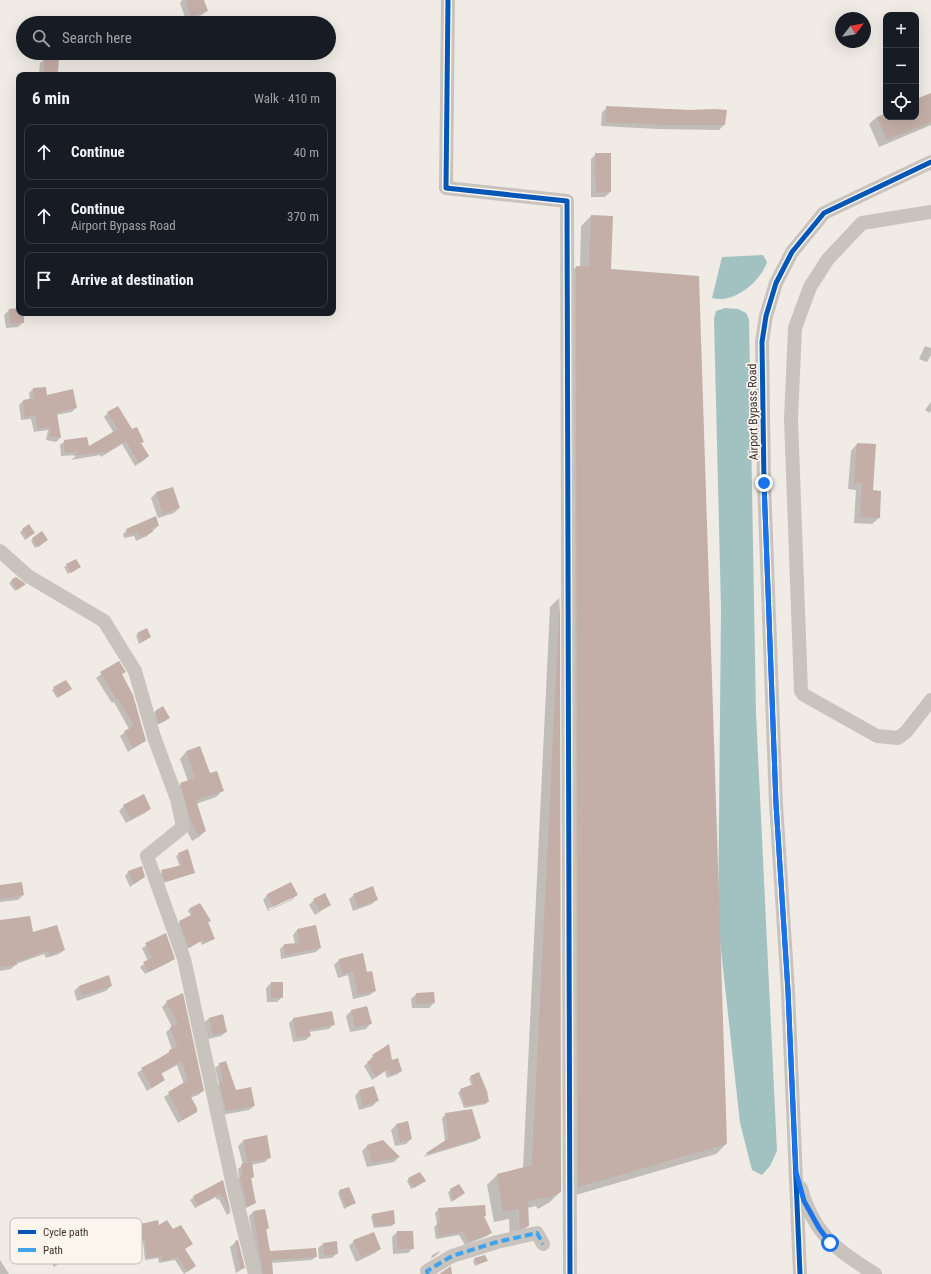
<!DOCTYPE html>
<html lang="en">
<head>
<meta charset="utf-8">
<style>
  :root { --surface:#171b24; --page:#242831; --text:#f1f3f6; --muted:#9ea1a6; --line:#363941 }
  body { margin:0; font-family:"Roboto Condensed",sans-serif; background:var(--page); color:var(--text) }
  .controls { position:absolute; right:12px; top:12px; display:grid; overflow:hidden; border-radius:8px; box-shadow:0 4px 16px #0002 }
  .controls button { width:36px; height:36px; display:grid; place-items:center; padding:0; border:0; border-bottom:1px solid var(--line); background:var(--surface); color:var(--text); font:20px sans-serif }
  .compass { position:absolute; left:835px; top:12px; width:36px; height:36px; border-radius:50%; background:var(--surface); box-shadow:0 4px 16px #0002; rotate:59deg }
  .stop { position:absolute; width:12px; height:12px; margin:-9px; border:3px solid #1a73e8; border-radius:50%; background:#fff }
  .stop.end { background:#1a73e8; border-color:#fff; box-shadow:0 1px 4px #0008 }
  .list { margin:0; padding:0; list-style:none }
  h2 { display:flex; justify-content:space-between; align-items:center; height:52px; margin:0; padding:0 16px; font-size:17px }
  h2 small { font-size:13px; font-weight:400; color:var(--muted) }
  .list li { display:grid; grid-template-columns:26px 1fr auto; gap:12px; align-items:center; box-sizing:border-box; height:56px; margin:0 8px 8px; padding:0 8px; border:1px solid var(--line); border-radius:8px }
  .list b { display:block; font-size:15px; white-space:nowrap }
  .list p { margin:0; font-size:13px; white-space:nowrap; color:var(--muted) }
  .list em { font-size:13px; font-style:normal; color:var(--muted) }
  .icon { flex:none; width:22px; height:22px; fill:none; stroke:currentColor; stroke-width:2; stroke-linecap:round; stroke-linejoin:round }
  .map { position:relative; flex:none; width:931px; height:1274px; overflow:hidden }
  .search { position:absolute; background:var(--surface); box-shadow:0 4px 16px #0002; left:16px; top:16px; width:320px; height:44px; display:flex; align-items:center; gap:10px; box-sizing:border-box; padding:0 14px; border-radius:22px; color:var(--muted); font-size:15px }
  .panel { position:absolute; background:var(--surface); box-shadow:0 4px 16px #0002; left:16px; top:72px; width:320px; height:244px; border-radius:8px }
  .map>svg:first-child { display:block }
  .water { fill:#a1c2c1 }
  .shadow { fill:#0003; fill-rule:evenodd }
  .building { fill:#c3afa7 }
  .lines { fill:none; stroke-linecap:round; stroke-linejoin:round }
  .minor { stroke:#c9c3be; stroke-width:14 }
  .quiet { stroke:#3fa3eb; stroke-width:4; stroke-dasharray:8 4; stroke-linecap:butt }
  .cycleway-casing { stroke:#fbf5ee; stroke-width:8 }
  .cycleway { stroke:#0057b8; stroke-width:5 }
  .route { stroke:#1a73e8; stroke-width:5 }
  .labels { text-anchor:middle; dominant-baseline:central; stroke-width:3.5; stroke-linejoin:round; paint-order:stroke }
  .street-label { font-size:12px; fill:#3b302b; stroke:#fbf5ee }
  .key { fill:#fbf5ee; stroke:#c1bab4; stroke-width:1 }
  .key-label { font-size:11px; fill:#3b302b }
</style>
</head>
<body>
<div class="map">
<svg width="931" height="1274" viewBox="0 0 931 1274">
  <rect width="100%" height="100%" fill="#f0ebe5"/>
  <!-- water -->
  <path class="water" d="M763 255 767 262C760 282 734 304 712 298L722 257Z
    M725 308 738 309 746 313 749 319 756 713 777 1151 770 1166 762 1175 752 1170 740 1123 718 923 721 609 714 319 716 311Z"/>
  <!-- shadow -->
  <path class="shadow" d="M182 0H202L207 11 202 15 186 20 180 3Z
    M45 59 57 72 54 75H39L40 63Z
    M931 94V125L879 147 869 124 877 117 886 113V117H916V100Z
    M607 108 726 111 724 125 719 130 658 129 601 126 602 112Z
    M596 154 610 192 605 197H591V159Z
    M591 216 610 270 726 1144 716 1154 569 1197 566 277 576 267H580L581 226Z
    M19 309V313H23V322L18 327 6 328 4 315 9 310Z
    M925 346 931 348V355L927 362 919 359Z
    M33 389 46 396 76 407 72 412 56 415 60 438 56 442 46 440 48 430 34 432 31 419 21 420 19 405 23 401 30 400 29 393Z
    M931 402V411L929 413 925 410Z
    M108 413 131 430 148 456 144 460 135 466 122 444 101 457 100 455 71 460 77 455 61 456 60 445 65 441 88 448 114 433 104 417Z
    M857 444 872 491 879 518 872 524 854 523 856 490 848 489 851 451Z
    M172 488 179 508 174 513 158 518 151 498 156 493Z
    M29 526 34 533 25 540 20 532Z
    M158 526 147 536 136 541 134 536 124 538 123 534 127 530Z
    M33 539 45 542 35 548 31 541Z
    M76 560 77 569 68 574 64 567Z
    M16 578 22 586 15 591 9 583Z
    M559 598 560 1192 550 1202 538 1209 536 1206 527 1208 528 1226 518 1236 510 1238 509 1219 494 1222 487 1185 497 1175 523 1168 550 607Z
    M138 634 150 637 139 644 136 636Z
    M118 662 124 672 121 675 145 741 128 752 120 736 129 729 114 702 112 703 96 678Z
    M54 688 68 691 57 698 52 690Z
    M156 711 167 720 157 725 154 714Z
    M200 748 209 774 222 791 216 797 196 804 205 831 199 837 192 841 184 825 174 790 181 784 188 781 180 759 186 752Z
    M124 806 150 809 145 813 126 823 119 811Z
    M179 854 194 873 163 883 160 873 180 867 176 856Z
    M141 867 144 877 130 887 125 876 128 872Z
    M291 884 296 895 292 900 268 911 263 900 267 895ZM292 897V899L269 910 268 909Z
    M0 886 23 895 18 900 0 902Z
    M354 895 377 899 372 904 353 911 349 899Z
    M314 900 330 905 315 915 309 905Z
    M190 908 210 921 207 923 214 939 202 945 200 941 187 949 178 924 191 916 188 911Z
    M0 921 32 933 64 950 59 954 46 958 44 954 16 964 11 969 0 971Z
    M315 926 320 948 316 952 281 959 280 949 284 945 295 944 293 935 297 930Z
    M165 934 173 958 170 962 145 974 140 967 148 961 142 948Z
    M339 960 366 974 375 991 370 995 353 999 348 975 338 978 334 965Z
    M108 977 111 986 106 991 77 1001 74 991 79 986Z
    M271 983 282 997 277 1002H267L266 988Z
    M416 994 434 1003 429 1008H412L411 999Z
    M182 995 203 1091 198 1095 190 1098 196 1112 178 1123 164 1097 184 1084 177 1065 161 1074 164 1080 147 1091 137 1073 172 1050 166 1032 172 1027 162 1007 167 1002Z
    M351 1011 370 1024 366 1029 350 1032 346 1016Z
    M331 1013 333 1025 329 1029 309 1032 310 1036 306 1040 293 1042 289 1023 293 1019Z
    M223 1015 226 1032 221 1036 208 1039 204 1023 209 1018Z
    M373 1056 391 1061 401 1071 398 1074 387 1078 385 1071 372 1080 364 1066 371 1060 370 1059Z
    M220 1064 235 1091 254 1106 249 1110 222 1115 216 1088 219 1084 215 1068Z
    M471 1077 488 1101 486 1104 464 1108 458 1092 472 1086 469 1079Z
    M359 1091 377 1101 373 1106 359 1110 355 1096Z
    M446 1114 480 1138 476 1141 423 1157 445 1141 442 1118Z
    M396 1125 411 1139 406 1144 395 1146 391 1130Z
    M243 1141 270 1157 265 1162 251 1165 253 1177 251 1179 255 1203 243 1210 236 1181 239 1178 238 1169 243 1165 238 1146Z
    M383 1141 399 1157 394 1162 367 1167 362 1151 367 1146Z
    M409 1179 425 1181 411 1189 407 1181Z
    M222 1182 230 1213 227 1215 219 1199 217 1200 216 1197 195 1208 190 1200 194 1197Z
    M451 1190 461 1195 451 1202 448 1192Z
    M340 1191 355 1203 344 1209 338 1193Z
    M439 1209 485 1216 483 1217 491 1233 487 1236 465 1245 459 1235 436 1239 434 1227 437 1224 435 1213Z
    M253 1212 268 1228 266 1230 269 1252 316 1256 312 1260 271 1263 272 1274H259L249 1216Z
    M373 1215 394 1223 392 1226 374 1228 371 1217Z
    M157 1221 158 1227 173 1231 195 1266 184 1274 175 1260 159 1263 158 1258 145 1260 143 1242 134 1244 131 1235 135 1231 133 1229 136 1226Z
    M397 1232 413 1248 408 1253 393 1254 392 1237Z
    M237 1241 244 1268 236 1273 230 1247Z
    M354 1241 380 1249 375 1253 356 1262 349 1246Z
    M323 1244 337 1253 332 1258 319 1259 318 1248Z
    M67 1245 72 1254 54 1267 49 1258Z
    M440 1251 438 1254 431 1259 432 1255Z
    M475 1259 487 1261 475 1266 473 1261Z
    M0 1260 9 1274H0Z"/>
  <!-- building -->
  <path class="building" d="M185 0H204L208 11 191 16Z
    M44 58H59L58 73 44 72Z
    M931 93V122L887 140 877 117H916V99Z
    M606 106 689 110 715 109 727 110 725 125H663L606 122Z
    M595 153H611V192L596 193Z
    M591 215 613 216 611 269 699 276 727 1144 578 1187 576 266 589 267Z
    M19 308V313H24V323L10 324 9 309Z
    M46 387 47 395 73 389 77 408 57 413 61 438 49 436 51 427 38 429 35 415 25 417 23 400 34 398 33 388Z
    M118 406 132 429 137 427 144 442 141 443 149 456 139 463 126 441 105 453 104 452 73 456 80 451 65 453 64 440 87 437 89 446 118 429 107 412Z
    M857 443 876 444 873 490 881 491 880 518 860 517 862 483H854Z
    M173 487 180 508 163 514 156 492Z
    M156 516 159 526 151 528 153 532 140 537 138 532 128 535 126 529Z
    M29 524 35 533 27 538 22 529Z
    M42 531 48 540 38 547 32 538Z
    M76 559 81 567 71 573 66 564Z
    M16 577 26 584 17 590 11 580Z
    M560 596 561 1192 548 1199 546 1197 528 1201 529 1226 520 1228 519 1209 503 1212 497 1174 532 1165Z
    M147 628 151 637 142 642 137 633Z
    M119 661 126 672 122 674 133 695 146 741 133 748 124 731 134 726 118 699 117 700 100 672Z
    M66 680 72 689 59 697 53 687Z
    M163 706 170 718 159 724 155 711Z
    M200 746 210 773 217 771 224 791 196 800 206 831 198 835 190 818 180 783 195 778 186 751Z
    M144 794 151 809 131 819 123 805Z
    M188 849 195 873 165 882 161 870 182 865 178 853Z
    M142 866 145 877 134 884 128 871Z
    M22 882 24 895 0 899V885Z
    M291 882 298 895 273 907 267 894Z
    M373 886 378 900 358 907 353 894Z
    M325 893 331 905 320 911 313 899Z
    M200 903 211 921 208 922 215 939 204 943 203 940 189 948 179 921 193 914 190 908Z
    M30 916 33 932 57 925 65 950 50 955 49 950 16 962 17 965 0 967V920Z
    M316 925 321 948 285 955 284 944 300 943 297 929Z
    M166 933 175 959 149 972 143 962 152 958 145 943Z
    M363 953 367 972 372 971 376 991 358 995 353 971 342 974 339 959Z
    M109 975 112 986 82 996 79 986Z
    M271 982H283V998H271Z
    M434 992 435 1003 416 1004V993Z
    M183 993 204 1091 190 1095 197 1108V1112L183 1120 168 1092 188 1080 182 1061 161 1073 165 1080 152 1088 141 1068 169 1053V1050L177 1047 170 1027 178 1024 166 1001Z
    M367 1006 372 1024 355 1027 351 1010Z
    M332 1011 335 1025 309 1029 311 1036 297 1038 293 1018Z
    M223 1014 227 1032 213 1035 209 1018Z
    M389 1044 392 1060 398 1058 402 1071 391 1075 388 1069 376 1077 367 1062 374 1057 372 1055Z
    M226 1061 236 1090 251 1087 255 1106 226 1111 219 1082 223 1081 219 1063Z
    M479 1072 487 1091 489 1102 466 1106 460 1089 474 1084 470 1076Z
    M374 1086 379 1101 363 1106 359 1090Z
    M472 1109 481 1138 427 1154 426 1153 449 1138 445 1113Z
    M408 1121 412 1139 400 1142 396 1124Z
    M267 1135 271 1158 248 1162 243 1140Z
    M383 1140 400 1157 372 1163 367 1145Z
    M252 1162 254 1177 251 1178 256 1203 247 1207 240 1176 243 1175 241 1164Z
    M420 1172 426 1181 414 1188 408 1178Z
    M223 1180 231 1213 223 1197H221L220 1194 198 1206 193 1196Z
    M459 1184 465 1193 453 1201 450 1189Z
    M349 1187 356 1203 346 1207 339 1190Z
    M485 1205 486 1216H484L492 1233 469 1242 463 1232 439 1236 437 1223 441 1222 438 1208Z
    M265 1209 269 1228 266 1229 270 1251 316 1248 317 1257 272 1260 273 1274H263L253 1211Z
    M394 1210 395 1224 376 1226 372 1214Z
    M158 1220 159 1225 167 1220 173 1229 181 1225 193 1244 185 1249 196 1266 187 1272 178 1257 162 1261 161 1256 147 1258 145 1239 137 1242 133 1231 138 1229 136 1225Z
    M397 1231H413L414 1249H397Z
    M374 1232 381 1249 361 1257 353 1240Z
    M238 1240 245 1268 241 1269 235 1241Z
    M337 1241 338 1254 324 1255 323 1243Z
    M485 1255 488 1261 477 1264 474 1258Z
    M451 1266 452 1274H439Z"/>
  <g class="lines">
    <!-- minor -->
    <path class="minor" d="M448 0 446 188 567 201 570 1274
      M931 212 862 223 828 259 810 287 795 328 791 419 801 691 804 695 877 736 898 738 906 732 931 700
      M0 551 28 576 104 621 135 671 154 737 177 799 183 827 147 856 184 959 234 1190 255 1274
      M801 1188C814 1235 837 1250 875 1274
      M428 1274 427 1271 452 1256 497 1242 537 1233 543 1244
      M800 1274 788 991 776 804 764 483 762 342 766 316 776 283 792 252 824 213 931 162"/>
    <!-- quiet -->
    <path class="quiet" d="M428 1274 427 1271 452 1256 497 1242 537 1233 543 1244"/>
    <defs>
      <path id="cycleway" d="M448 0 446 188 567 201 570 1274
        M800 1274 788 991 776 804 764 483 762 342 766 316 776 283 792 252 824 213 931 162"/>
    </defs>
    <!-- cycleway casing -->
    <use href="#cycleway" class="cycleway-casing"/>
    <!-- cycleway -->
    <use href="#cycleway" class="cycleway"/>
  </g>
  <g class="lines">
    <!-- route -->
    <path class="route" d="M764 483 776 804 788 991 796 1172 804 1201 819 1228 830 1243"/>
  </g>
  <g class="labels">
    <!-- street labels -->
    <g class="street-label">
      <text transform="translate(753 412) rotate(-91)">Airport Bypass Road</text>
    </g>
  </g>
  <!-- legend -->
  <rect x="10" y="1218" width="132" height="46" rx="6" class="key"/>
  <rect x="18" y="1230" width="18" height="4" fill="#0057b8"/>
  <rect x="18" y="1248" width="18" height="4" fill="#3fa3eb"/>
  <g class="key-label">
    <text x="43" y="1236">Cycle path</text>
    <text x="43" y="1254">Path</text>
  </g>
</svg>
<div class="controls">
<button>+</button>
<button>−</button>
<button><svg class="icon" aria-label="locate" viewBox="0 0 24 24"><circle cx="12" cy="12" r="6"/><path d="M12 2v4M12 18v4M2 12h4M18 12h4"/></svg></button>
</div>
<svg class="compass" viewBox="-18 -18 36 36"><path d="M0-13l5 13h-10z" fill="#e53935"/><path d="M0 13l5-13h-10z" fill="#9ea1a6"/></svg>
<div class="stop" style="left:830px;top:1243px"></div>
<div class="stop end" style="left:764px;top:483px"></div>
<div class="search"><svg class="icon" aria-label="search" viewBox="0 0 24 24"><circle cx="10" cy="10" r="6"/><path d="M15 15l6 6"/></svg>Search here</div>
<section class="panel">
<h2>6 min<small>Walk · 410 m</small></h2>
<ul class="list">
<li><svg class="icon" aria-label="ahead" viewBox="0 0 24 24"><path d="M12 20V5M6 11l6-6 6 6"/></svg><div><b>Continue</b></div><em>40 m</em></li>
<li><svg class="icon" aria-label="ahead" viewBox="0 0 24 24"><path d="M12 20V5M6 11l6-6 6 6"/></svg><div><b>Continue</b><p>Airport Bypass Road</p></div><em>370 m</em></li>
<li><svg class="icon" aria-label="arrive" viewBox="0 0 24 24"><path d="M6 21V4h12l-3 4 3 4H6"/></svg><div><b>Arrive at destination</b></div></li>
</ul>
</section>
</div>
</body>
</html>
